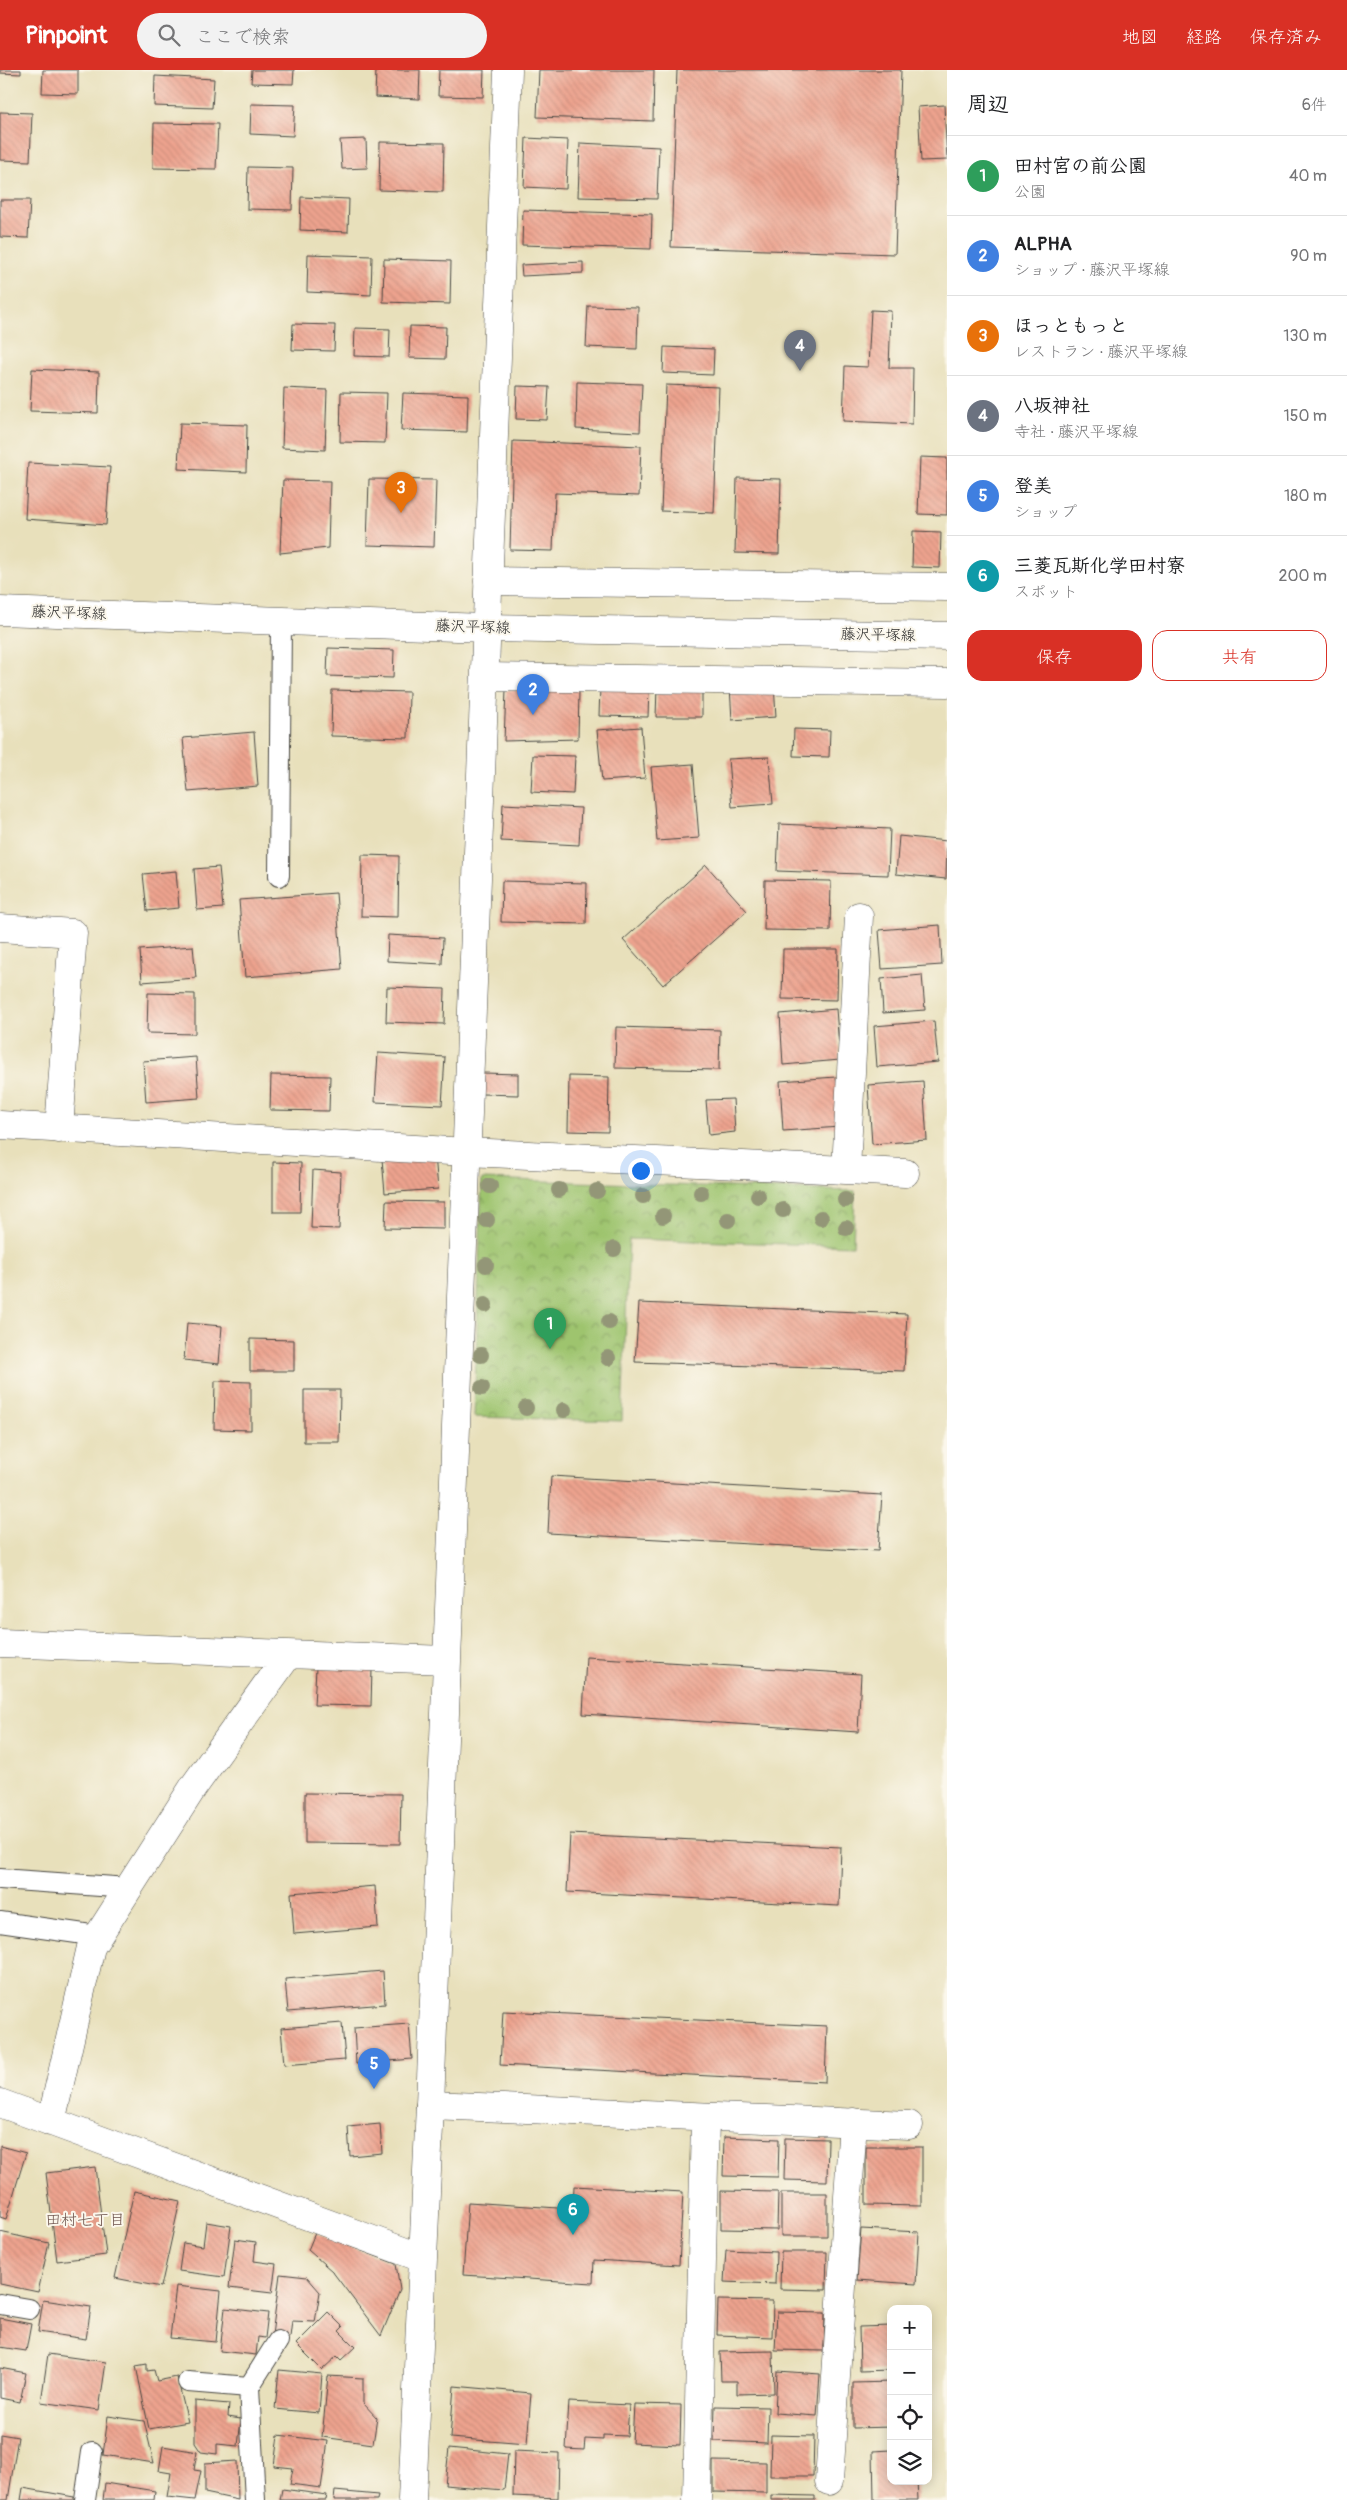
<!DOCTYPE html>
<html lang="ja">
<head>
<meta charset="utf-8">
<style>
  :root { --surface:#fff; --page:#f2f2f2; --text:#202124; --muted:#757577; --line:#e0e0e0; --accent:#d93025 }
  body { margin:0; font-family:Pangolin,"Klee One",sans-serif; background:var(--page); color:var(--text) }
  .controls { position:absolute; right:15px; bottom:15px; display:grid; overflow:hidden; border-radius:10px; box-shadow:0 2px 12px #0003 }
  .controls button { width:45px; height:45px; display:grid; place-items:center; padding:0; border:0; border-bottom:1px solid var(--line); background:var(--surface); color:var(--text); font:25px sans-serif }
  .you { position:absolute; left:640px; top:1100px; width:18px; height:18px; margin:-12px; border:4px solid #fff; border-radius:50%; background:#1a73e8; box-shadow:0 0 0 8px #1a73e833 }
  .badge { display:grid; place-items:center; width:32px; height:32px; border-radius:50%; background:var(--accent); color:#fff; font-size:16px; font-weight:700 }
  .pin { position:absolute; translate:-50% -41px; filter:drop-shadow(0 1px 2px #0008) }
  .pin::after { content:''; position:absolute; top:26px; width:18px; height:15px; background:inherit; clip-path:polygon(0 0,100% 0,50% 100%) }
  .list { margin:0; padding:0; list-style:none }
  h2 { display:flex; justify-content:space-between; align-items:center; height:65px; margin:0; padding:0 20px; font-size:21px }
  h2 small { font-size:16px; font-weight:400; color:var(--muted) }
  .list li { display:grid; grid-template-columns:32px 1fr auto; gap:15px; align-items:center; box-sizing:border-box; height:80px; padding:0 20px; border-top:1px solid var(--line) }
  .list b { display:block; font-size:19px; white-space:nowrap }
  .list p { margin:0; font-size:16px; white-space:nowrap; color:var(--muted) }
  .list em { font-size:16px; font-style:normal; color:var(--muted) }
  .actions { display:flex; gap:10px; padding:15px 20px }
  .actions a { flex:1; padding:11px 0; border:1px solid var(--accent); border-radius:15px; text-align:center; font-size:18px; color:var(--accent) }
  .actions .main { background:var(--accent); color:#fff }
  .icon { flex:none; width:28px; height:28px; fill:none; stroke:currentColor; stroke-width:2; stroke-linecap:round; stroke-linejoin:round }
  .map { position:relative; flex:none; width:947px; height:2430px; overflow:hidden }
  header { display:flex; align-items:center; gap:30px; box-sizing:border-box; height:70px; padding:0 25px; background:var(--accent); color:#fff }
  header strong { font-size:24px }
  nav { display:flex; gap:28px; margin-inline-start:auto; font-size:18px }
  .search { width:350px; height:45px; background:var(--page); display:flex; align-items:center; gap:12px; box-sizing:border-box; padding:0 18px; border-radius:28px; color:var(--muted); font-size:19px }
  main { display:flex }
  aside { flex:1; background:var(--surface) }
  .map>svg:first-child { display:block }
  .park { fill:url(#park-crowns); stroke:#64784c }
  .building { fill:url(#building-back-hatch) }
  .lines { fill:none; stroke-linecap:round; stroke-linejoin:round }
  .service-casing { stroke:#474641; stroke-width:22 }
  .minor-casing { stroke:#474641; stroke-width:29 }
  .tertiary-casing { stroke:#474641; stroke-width:29 }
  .primary-casing { stroke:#474641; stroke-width:29 }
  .service { stroke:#fff; stroke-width:20 }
  .minor { stroke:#fff; stroke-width:28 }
  .tertiary { stroke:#fff; stroke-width:28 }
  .primary { stroke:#fff; stroke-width:28 }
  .tree { fill:#939677 }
  .labels { text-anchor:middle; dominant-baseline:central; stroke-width:4; stroke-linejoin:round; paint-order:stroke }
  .street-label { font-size:15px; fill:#2b2b2b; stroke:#fbf7ec }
  .neighbourhood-label { font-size:16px; fill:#6f554e; stroke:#fbf7ec }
</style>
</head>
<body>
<header>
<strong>Pinpoint</strong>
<div class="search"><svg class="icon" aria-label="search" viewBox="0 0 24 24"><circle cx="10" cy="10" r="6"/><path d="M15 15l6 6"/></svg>ここで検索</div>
<nav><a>地図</a><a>経路</a><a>保存済み</a></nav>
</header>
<main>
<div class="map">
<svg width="947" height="2430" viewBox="0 0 947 2430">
  <defs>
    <pattern id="park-crowns" width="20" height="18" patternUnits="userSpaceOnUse" patternTransform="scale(1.25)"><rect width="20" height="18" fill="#9ec46e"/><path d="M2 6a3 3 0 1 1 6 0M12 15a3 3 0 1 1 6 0" fill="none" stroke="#819f5b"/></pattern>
    <pattern id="building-back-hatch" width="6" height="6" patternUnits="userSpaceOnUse" patternTransform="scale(1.25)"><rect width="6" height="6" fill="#eda38e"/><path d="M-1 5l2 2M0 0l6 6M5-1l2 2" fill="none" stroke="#cb8c7b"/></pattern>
  </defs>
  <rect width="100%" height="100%" fill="#fbf7ec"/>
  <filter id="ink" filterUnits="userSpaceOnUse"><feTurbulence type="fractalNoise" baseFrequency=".02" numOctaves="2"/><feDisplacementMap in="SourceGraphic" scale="10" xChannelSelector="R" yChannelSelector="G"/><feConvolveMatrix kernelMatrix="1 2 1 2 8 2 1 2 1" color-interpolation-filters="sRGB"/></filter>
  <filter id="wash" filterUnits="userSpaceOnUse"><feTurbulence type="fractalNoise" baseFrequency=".0096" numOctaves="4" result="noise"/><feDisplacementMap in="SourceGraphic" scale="20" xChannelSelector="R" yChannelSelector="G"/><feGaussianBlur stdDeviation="1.12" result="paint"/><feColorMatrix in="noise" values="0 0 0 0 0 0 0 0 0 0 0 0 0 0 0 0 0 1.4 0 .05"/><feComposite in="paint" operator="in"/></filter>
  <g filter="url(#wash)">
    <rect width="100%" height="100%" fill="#e8e0bb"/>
    <!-- park -->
    <path class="park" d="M482 1109 855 1121 853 1176 629 1169 622 1351 474 1347Z"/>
    <g id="blocks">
      <!-- building -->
      <path class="building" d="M0 0H21V4L0 3Z
        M43 0H78V24L42 23Z
        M252 0H294L293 14 251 13Z
        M376 0H420L419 29 375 27Z
        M439 0H484L483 27 438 26Z
        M539 0H654L653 51 537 47Z
        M677 0H901L895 184 671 177Z
        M155 6 214 9 212 38 154 36Z
        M251 34 295 35 293 66 250 64Z
        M944 35 947 90 921 91 918 37Z
        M0 42 32 43 30 91 0 90Z
        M154 53 218 54 216 99 153 98Z
        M526 68 568 70 566 119 524 117Z
        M366 69 367 98 342 99 340 70Z
        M380 72 444 73 443 122 379 120Z
        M580 73 659 77 657 129 578 127Z
        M248 97 293 98 292 140 247 139Z
        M301 127 349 129 348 162 300 160Z
        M0 130H30L28 168 0 167Z
        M523 140 652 144 651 179 522 175Z
        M308 184 372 186 371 225 307 222Z
        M384 189 451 191 450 234 383 232Z
        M583 192V203L522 206 521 195Z
        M588 236 638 237 637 279 586 277Z
        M871 240 891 241 889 298H913L912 354 843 351 845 296 868 297Z
        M293 254 335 255 334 281 292 280Z
        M410 256 446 257 445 289 409 288Z
        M355 258 390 259 389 287 354 286Z
        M664 277 714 279 713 305 663 303Z
        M32 299 99 302 98 343 30 341Z
        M577 312 642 314 640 362 576 359Z
        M666 315 719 317 714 443 661 441Z
        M517 316 549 317 547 350 516 349Z
        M284 318 327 320 325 380 282 378Z
        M341 322 387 323 385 373 340 372Z
        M403 323 468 325 467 362 401 360Z
        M180 353 247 355 246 402 178 399Z
        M513 371 641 376 639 426 555 423 553 481 510 480Z
        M920 387 947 388V445L918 444Z
        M28 393 110 397 106 455 25 449Z
        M737 408 781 409 779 484 735 483Z
        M369 409 436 410 434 477 367 475Z
        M283 410 330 411 328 478 280 483Z
        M913 461 941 462 940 498 912 497Z
        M328 578 394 580 393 608 327 606Z
        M774 614 776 647 732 650 730 617Z
        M600 617 649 618 648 647 599 646Z
        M657 617 702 618V647H656Z
        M332 620 409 622 408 668 331 666Z
        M506 620H579L578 669 504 671Z
        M641 657 645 708 602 711 597 660Z
        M794 659 830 660 829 687 793 686Z
        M254 662 258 716 188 722 183 668Z
        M533 685 575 686 573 724 531 722Z
        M769 687 773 734 732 737 728 689Z
        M693 694 699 768 657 771 651 697Z
        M503 734 581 738 579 775 501 771Z
        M779 754 890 759 888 805 777 801Z
        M899 766 947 771 946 809 896 804Z
        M362 785 399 786 398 847 361 846Z
        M706 795 747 841 663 915 623 870Z
        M219 797 223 838 197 840 194 799Z
        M176 801 179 838 147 841 143 804Z
        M765 810 831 811 830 861 764 860Z
        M502 811 587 813 586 854 501 852Z
        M336 823 342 899 245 907 239 830Z
        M940 855 942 895 882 899 879 860Z
        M388 865 443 868 442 894 387 891Z
        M193 876 196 908 142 912 140 880Z
        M783 879H838L837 930 782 929Z
        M922 905 925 940 883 943 881 909Z
        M387 917 445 919 444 954 386 952Z
        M148 923 195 924V964L147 963Z
        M836 939 840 990 783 995 780 944Z
        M934 951 938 992 877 997 874 956Z
        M616 957 720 960 719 1000 615 998Z
        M378 983 445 987 442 1035 375 1032Z
        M196 987 199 1028 146 1032 143 991Z
        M483 1003 518 1004V1025L482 1024Z
        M271 1005 330 1006 329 1041 270 1040Z
        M569 1006 609 1007 608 1062 568 1061Z
        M836 1007 840 1057 783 1061 780 1011Z
        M923 1011 927 1070 872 1074 868 1015Z
        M733 1029 735 1062 709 1065 706 1030Z
        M435 1085 438 1119 385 1123 382 1089Z
        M273 1092 301 1093 300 1142H273Z
        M313 1100 341 1102 339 1159 311 1158Z
        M386 1131 444 1132V1159L385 1158Z
        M639 1233 907 1244 904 1301 635 1292Z
        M187 1253 222 1256 219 1294 184 1290Z
        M250 1269 294 1270V1301H250Z
        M215 1311 251 1312V1360L214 1359Z
        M304 1320H340L339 1372H304Z
        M551 1406 882 1425 878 1481 548 1463Z
        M586 1587 861 1604 858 1662 583 1644Z
        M316 1598 372 1599 371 1636 314 1635Z
        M305 1723 401 1724 400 1774 305 1773Z
        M570 1764 841 1777 839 1836 567 1822Z
        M375 1816 378 1857 294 1864 291 1823Z
        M383 1901 385 1934 288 1942 285 1909Z
        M503 1941 827 1956 825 2012 500 1995Z
        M342 1953 345 1990 284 1995 281 1958Z
        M409 1954 412 1989 356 1994 354 1958Z
        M380 2054 382 2083 350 2086 348 2057Z
        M724 2067 779 2069 778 2107 723 2106Z
        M785 2068 828 2069 827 2111 784 2110Z
        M0 2076 26 2083 6 2149 0 2147Z
        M866 2077H922V2136L866 2135Z
        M95 2097 106 2185 57 2191 46 2103Z
        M574 2116 683 2122 679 2195 594 2190 593 2213 463 2205 468 2132 573 2139Z
        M134 2121 180 2131 161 2217 115 2208Z
        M721 2121 778 2122 777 2160 721 2159Z
        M781 2123H827V2166H781Z
        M206 2152 231 2156 224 2207 179 2201 183 2173 203 2176Z
        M861 2159 919 2162 916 2214 857 2210Z
        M0 2162 49 2173 38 2222 0 2214Z
        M315 2163 396 2194 400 2220 381 2266 332 2201 308 2180Z
        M235 2169 256 2172 254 2191 276 2194 272 2223 229 2218Z
        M726 2180 776 2182 775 2214 724 2212Z
        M781 2182H827L826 2220 780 2219Z
        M280 2204 307 2207 320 2222 315 2252 292 2251 290 2267 272 2265Z
        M176 2216 221 2221 216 2272 170 2268Z
        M43 2230 91 2237 86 2269 38 2262Z
        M718 2230 773 2231 772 2267 717 2265Z
        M225 2238 268 2243 265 2268 258 2267 256 2285 220 2281Z
        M328 2242 343 2257 339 2261 355 2277 341 2290 337 2286 322 2300 296 2274Z
        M777 2242 825 2243 824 2281 775 2280Z
        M0 2248 31 2254 26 2281 0 2277Z
        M891 2256V2300L860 2301 859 2257Z
        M773 2281 774 2323 737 2324V2311H721L720 2282Z
        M48 2284 106 2292 99 2340 41 2332Z
        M147 2294V2301L154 2300 157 2311 177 2307 188 2352 149 2359 136 2296Z
        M0 2298 26 2303 20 2332 0 2328Z
        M279 2300 322 2304 319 2343 275 2339Z
        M777 2301 820 2304 817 2346 775 2343Z
        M328 2306 363 2308V2333L377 2348 373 2374 322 2367Z
        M891 2312V2357L853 2358V2313Z
        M454 2316 531 2323 527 2374 450 2368Z
        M195 2331 229 2334 228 2347 241 2349 238 2376 217 2374V2384L201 2382 195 2373Z
        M569 2332 629 2335 627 2366 603 2365V2370L585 2369 584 2380 566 2379Z
        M634 2334 681 2335 680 2375 632 2373Z
        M715 2336 768 2337 767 2373 714 2371Z
        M108 2346 144 2351 154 2393 103 2385Z
        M0 2364 18 2367 8 2430H0Z
        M278 2365 328 2371 321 2418 290 2414 293 2398 274 2396Z
        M771 2365 814 2366 813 2406H770Z
        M163 2376 197 2382 194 2400 201 2401 195 2430 167 2427 171 2403 159 2401Z
        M449 2378 508 2384 504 2420 445 2415Z
        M891 2380V2411H917L918 2430H874L873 2381Z
        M514 2381 559 2383 558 2428 513 2426Z
        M237 2391 238 2430 205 2423V2393Z
        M713 2391 766 2392V2423L713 2422Z
        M105 2413 155 2421 154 2430H103Z
        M23 2418 74 2427V2430H21Z
        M282 2419 327 2425 326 2430H280Z
        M335 2421 378 2425 377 2430H334Z
        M771 2425 815 2426V2430H771Z"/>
    </g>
  </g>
  <g filter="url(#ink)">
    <use href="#blocks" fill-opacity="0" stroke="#474641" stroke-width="1"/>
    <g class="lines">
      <defs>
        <path id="service" d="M279 806 281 550
          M0 1809 129 1818
          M0 1852 98 1866
          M0 2234 29 2239
          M188 2312 249 2317
          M85 2430 92 2382
          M255 2430 249 2317 278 2271"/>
        <path id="minor" d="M488 511 947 517
          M486 607 947 613
          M0 858 73 863 59 1059
          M0 1055 467 1082 846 1100 859 846
          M846 1100 905 1103
          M0 1573 446 1590
          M0 2033 422 2188
          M430 2035 909 2055
          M51 2052 91 1877 194 1716 288 1585
          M829 2411 853 2052
          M697 2430 705 2047"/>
        <path id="tertiary" d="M412 2430 430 2035 508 0"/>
        <path id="primary" d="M0 541 485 558 947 566"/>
      </defs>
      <!-- service casing -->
      <use href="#service" class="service-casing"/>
      <!-- minor casing -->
      <use href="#minor" class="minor-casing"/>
      <!-- tertiary casing -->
      <use href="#tertiary" class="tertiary-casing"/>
      <!-- primary casing -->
      <use href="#primary" class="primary-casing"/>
      <!-- service -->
      <use href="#service" class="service"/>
      <!-- minor -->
      <use href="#minor" class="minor"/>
      <!-- tertiary -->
      <use href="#tertiary" class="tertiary"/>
      <!-- primary -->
      <use href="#primary" class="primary"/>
    </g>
    <!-- trees -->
    <g class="tree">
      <circle cx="490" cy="1116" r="8"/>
      <circle cx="559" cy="1120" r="8"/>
      <circle cx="597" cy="1121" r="8"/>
      <circle cx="701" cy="1123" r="8"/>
      <circle cx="643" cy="1126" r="8"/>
      <circle cx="758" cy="1126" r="8"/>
      <circle cx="845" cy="1130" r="8"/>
      <circle cx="783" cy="1140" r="8"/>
      <circle cx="663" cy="1146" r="8"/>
      <circle cx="821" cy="1148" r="8"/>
      <circle cx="487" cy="1150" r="8"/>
      <circle cx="728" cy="1150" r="8"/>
      <circle cx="846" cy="1158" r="8"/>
      <circle cx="614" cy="1179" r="8"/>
      <circle cx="486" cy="1195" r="8"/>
      <circle cx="485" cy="1235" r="8"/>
      <circle cx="609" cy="1252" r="8"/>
      <circle cx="481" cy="1285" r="8"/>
      <circle cx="608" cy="1288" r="8"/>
      <circle cx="482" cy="1318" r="8"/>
      <circle cx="526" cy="1338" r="8"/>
      <circle cx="564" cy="1340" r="8"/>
    </g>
  </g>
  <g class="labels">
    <!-- street labels -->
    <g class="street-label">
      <text transform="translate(69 543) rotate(2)">藤沢平塚線</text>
      <text transform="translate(473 557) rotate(2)">藤沢平塚線</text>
      <text transform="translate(878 565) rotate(1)">藤沢平塚線</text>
    </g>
    <!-- neighbourhood labels -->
    <g class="neighbourhood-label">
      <text x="85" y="2150">田村七丁目</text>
    </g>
  </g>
</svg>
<div class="controls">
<button>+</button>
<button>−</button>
<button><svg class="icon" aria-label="locate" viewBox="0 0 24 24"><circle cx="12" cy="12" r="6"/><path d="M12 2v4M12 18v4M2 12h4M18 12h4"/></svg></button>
<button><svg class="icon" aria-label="layers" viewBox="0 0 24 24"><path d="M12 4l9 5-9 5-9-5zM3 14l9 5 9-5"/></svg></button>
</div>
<div class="you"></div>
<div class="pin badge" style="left:550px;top:1279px;background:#2e9e5b">1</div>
<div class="pin badge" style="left:533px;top:645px;background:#3f7fe0">2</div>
<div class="pin badge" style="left:401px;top:443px;background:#e8710a">3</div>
<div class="pin badge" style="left:800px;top:301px;background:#6b7280">4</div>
<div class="pin badge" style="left:374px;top:2019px;background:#3f7fe0">5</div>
<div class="pin badge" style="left:573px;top:2165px;background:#0f9aa8">6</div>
</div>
<aside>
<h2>周辺<small>6件</small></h2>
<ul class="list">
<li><span class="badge" style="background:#2e9e5b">1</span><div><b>田村宮の前公園</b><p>公園</p></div><em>40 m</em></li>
<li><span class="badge" style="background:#3f7fe0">2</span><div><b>ALPHA</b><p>ショップ · 藤沢平塚線</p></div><em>90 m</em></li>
<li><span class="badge" style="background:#e8710a">3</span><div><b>ほっともっと</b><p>レストラン · 藤沢平塚線</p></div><em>130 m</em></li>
<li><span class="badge" style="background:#6b7280">4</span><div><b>八坂神社</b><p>寺社 · 藤沢平塚線</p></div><em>150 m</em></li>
<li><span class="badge" style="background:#3f7fe0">5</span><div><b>登美</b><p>ショップ</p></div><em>180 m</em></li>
<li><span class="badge" style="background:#0f9aa8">6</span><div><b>三菱瓦斯化学田村寮</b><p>スポット</p></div><em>200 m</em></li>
</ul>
<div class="actions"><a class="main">保存</a><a>共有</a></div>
</aside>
</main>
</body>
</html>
